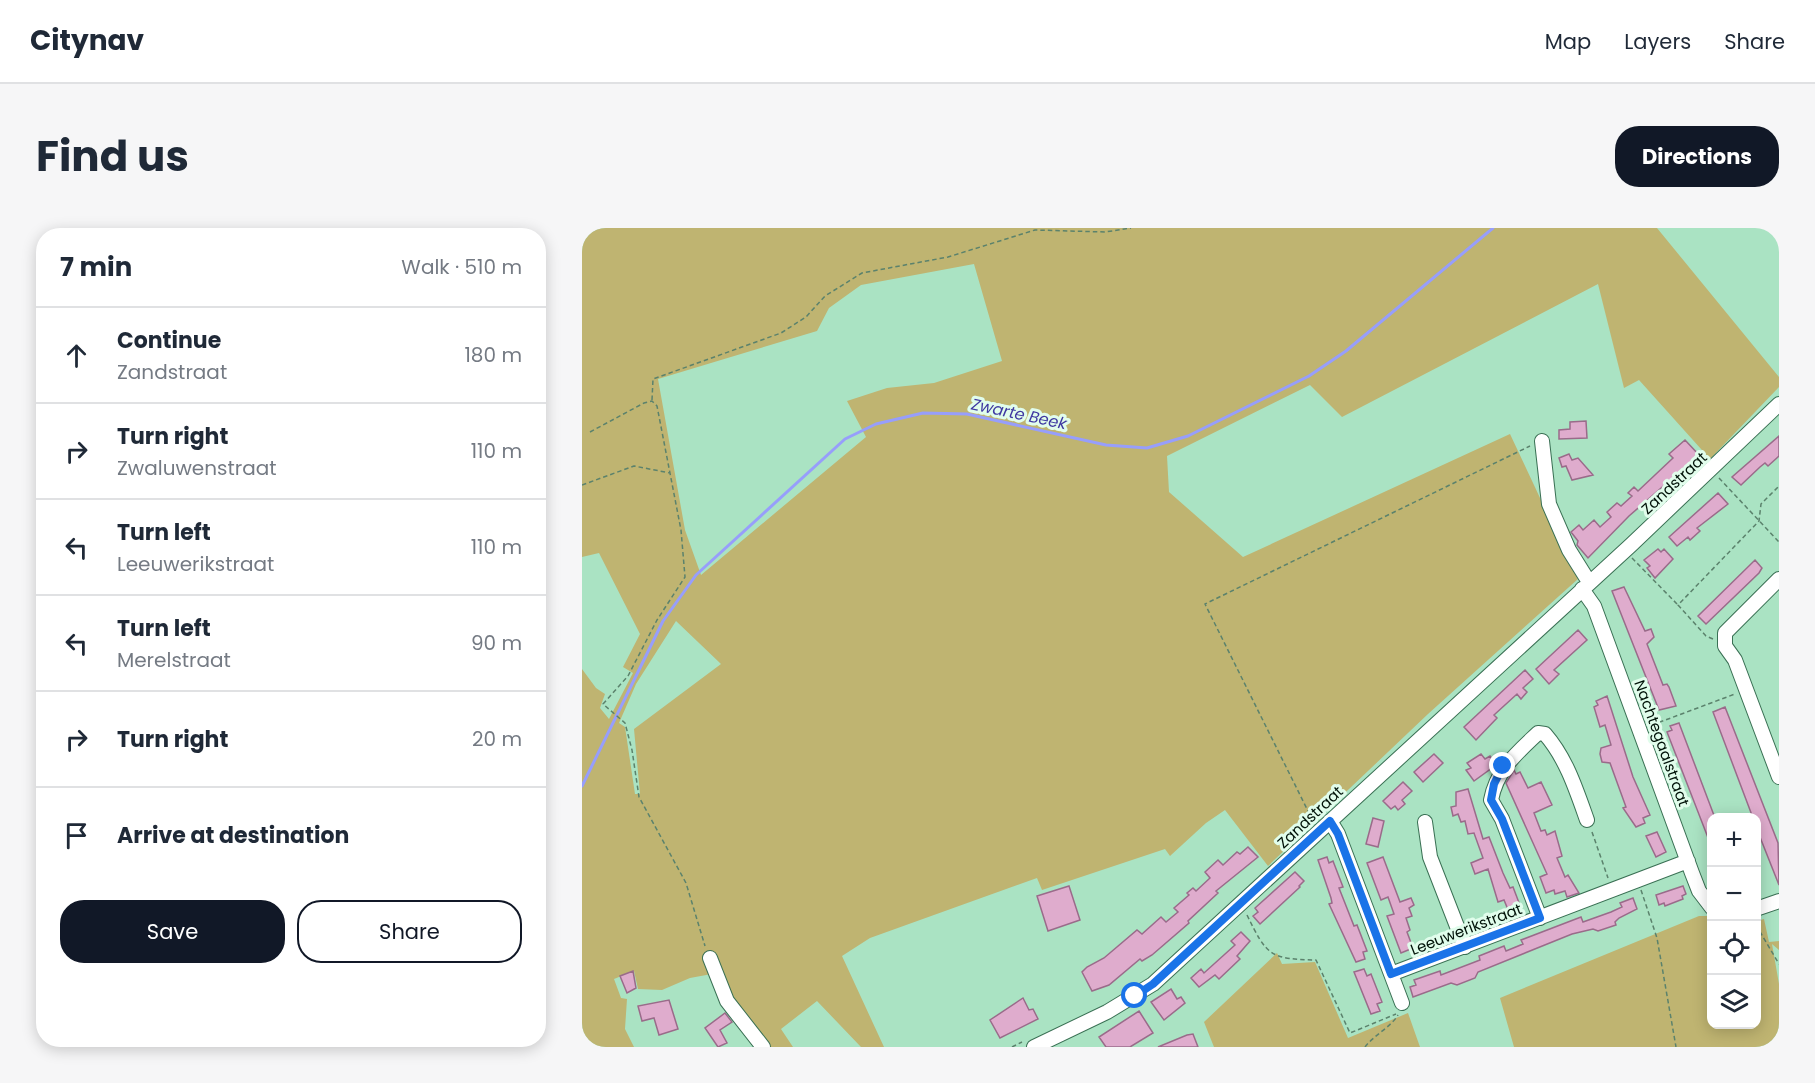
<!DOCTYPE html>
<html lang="en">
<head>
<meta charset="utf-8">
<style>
  :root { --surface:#fff; --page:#f6f6f7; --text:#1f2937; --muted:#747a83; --line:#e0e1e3; --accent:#111827 }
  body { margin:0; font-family:Poppins,sans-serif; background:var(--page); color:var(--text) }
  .controls { position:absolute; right:18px; bottom:18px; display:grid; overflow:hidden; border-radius:12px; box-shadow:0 3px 15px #0003 }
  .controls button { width:54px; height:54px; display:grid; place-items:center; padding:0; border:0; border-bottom:2px solid var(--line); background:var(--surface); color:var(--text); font:30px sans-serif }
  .stop { position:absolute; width:18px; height:18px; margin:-14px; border:4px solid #1a73e8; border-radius:50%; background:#fff }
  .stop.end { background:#1a73e8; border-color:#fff; box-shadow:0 2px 6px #0008 }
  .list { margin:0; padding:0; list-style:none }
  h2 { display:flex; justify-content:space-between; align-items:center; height:78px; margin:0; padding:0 24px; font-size:26px }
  h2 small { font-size:20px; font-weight:400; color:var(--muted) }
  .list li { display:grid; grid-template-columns:39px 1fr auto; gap:18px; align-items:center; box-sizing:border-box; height:96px; padding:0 24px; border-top:2px solid var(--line) }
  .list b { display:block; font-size:22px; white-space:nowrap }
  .list p { margin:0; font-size:20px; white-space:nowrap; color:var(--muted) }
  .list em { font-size:20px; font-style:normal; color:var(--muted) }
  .actions { display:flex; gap:12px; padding:18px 24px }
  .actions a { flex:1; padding:14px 0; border:2px solid var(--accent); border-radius:24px; text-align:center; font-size:21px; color:var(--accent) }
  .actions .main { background:var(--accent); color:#fff }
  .icon { flex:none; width:33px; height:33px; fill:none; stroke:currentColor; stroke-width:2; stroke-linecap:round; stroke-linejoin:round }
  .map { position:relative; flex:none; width:1197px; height:819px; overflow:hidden; border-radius:24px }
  header { display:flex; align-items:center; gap:36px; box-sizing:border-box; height:84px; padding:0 30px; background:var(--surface); border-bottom:2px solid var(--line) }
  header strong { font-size:28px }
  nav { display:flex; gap:33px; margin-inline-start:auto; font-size:21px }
  .intro { display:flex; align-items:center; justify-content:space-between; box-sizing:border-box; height:144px; padding:0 36px }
  h1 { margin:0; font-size:42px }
  .button { padding:15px 27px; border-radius:24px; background:var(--accent); color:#fff; font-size:21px; font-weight:700 }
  main { display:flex; gap:36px; padding:0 36px }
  aside { flex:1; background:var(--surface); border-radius:24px; box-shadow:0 3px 15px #0003 }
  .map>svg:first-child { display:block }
  .green { fill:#bfb471; fill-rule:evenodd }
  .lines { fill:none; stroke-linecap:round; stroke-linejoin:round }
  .stream { stroke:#979efb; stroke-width:3 }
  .building { fill:#dfaccd; stroke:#9a6b8a; stroke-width:1.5 }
  .minor-casing { stroke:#3a7054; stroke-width:16 }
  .path { stroke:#5b826c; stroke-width:1.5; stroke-dasharray:4.5 3; stroke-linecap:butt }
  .minor { stroke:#fff; stroke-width:14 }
  .route { stroke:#1a73e8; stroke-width:8 }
  .labels { text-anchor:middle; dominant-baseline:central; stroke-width:6; stroke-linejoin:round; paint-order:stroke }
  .street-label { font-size:15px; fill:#001208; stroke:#e1fdec }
  .water-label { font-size:16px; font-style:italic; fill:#3f38a1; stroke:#e1fdec }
</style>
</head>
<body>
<header>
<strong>Citynav</strong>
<nav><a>Map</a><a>Layers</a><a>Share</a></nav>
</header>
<div class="intro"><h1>Find us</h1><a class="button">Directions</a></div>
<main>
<aside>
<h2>7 min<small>Walk · 510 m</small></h2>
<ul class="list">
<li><svg class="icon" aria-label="ahead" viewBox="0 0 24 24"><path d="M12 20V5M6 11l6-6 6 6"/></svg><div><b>Continue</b><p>Zandstraat</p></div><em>180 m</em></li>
<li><svg class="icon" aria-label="right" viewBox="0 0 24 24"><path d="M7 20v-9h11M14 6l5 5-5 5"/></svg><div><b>Turn right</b><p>Zwaluwenstraat</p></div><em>110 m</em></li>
<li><svg class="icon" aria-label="left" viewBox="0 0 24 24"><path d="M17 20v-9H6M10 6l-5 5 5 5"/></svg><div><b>Turn left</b><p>Leeuwerikstraat</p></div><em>110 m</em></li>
<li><svg class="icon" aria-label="left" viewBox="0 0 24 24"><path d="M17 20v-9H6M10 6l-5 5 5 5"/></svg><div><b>Turn left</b><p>Merelstraat</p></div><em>90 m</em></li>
<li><svg class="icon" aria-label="right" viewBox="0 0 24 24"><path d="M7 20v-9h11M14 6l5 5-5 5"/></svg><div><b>Turn right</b></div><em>20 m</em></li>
<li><svg class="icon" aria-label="arrive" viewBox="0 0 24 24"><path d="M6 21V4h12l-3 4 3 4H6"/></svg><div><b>Arrive at destination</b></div></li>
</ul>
<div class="actions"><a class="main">Save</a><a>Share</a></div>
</aside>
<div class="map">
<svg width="1197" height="819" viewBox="0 0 1197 819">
  <rect width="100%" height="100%" fill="#aae3c3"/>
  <!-- green -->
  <path class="green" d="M0 0H1075L1197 149V159L1128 231 1057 152 1042 160 1016 56 760 189 728 157 585 228 587 264 661 329 928 206 996 351 846 486 686 638 643 582 624 595 588 628 583 621 460 662 455 650 288 710 260 728 302 819H279L235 773 199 801 211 819H184L153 780 135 745 108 750 80 762 56 761 52 743 32 751 39 770 45 771 43 801 52 819H0V441L14 460 23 466 18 480 27 491 51 445 41 439 58 406 17 325 0 329ZM392 36 420 133 352 155 305 160 265 173 284 209 119 347 103 302 76 151 235 103 247 80 279 57ZM94 393 139 436 52 501 58 566H53L43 499 37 495 54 456Z
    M1117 688H1129L1130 796H1174L1175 693 1182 691 1187 714 1197 713V722L1190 716 1197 756V814L1191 819H932L918 770Z
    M695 725 700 736 733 734 766 810 826 785 838 819H632L622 794Z"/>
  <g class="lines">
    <!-- stream -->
    <path class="stream" d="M0 558 81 393 114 347 263 211 294 196 341 185 385 186 524 217 565 220 606 208 727 148 764 123 911 0"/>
  </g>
  <!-- building -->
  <path class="building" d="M1004 193 1005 210 977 211V202L988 201V194Z
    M1197 208V228L1186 238 1183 235 1178 239 1159 257 1150 249Z
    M1103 212 1117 227 1047 288 1006 330 995 317 996 313 989 304 997 297 1001 302 1012 292 1018 299 1029 289 1025 284 1035 275 1039 278 1050 268 1046 265 1052 259 1056 263 1091 230 1087 226Z
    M987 226 990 232 996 230 1011 247 990 252 984 238 980 239 977 230Z
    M1136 265 1146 276 1115 300 1118 303 1108 312 1106 309 1095 318 1087 309Z
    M1076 321 1079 324 1082 321 1091 331 1073 350 1065 340 1068 338 1062 332Z
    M1173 332 1180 340 1177 345 1124 396 1116 388Z
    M1042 359 1063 403 1069 401 1072 409 1065 416 1081 457 1085 456 1087 459 1094 478 1077 482 1030 363Z
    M996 402 1005 412 972 442 977 446 967 456 954 441Z
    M943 442 951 451 941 460 945 464 939 471 935 466 912 487 915 490 894 512 882 499Z
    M1025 468 1051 549 1068 587 1061 590 1063 595 1054 599 1041 580 1044 579 1028 535 1020 534 1018 526 1019 520 1029 517 1023 497 1018 499 1012 479 1016 477 1014 473Z
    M1143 479 1196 615 1197 657 1174 599V590H1171L1131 484Z
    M1097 495 1133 590H1130V620L1085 504 1090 502 1088 498Z
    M852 526 861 535 841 554 832 544Z
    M899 526 903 531 908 528 914 537 892 553 884 542 889 540 885 535Z
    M932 542 934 546 938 544 946 560 959 554 970 577 952 585 959 603 963 602 965 607 973 603 980 628 975 630 983 649 986 647 997 665 985 669 983 663 973 666 972 662 964 665 958 649 965 646 924 555Z
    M821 554 830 563 820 572 823 576 816 582 813 578 809 581 801 573Z
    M886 561 901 611 907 609 921 645 928 660 931 659 939 680 927 684 922 672 916 674 906 641 893 646 889 635 901 630 892 605 886 606 883 593 879 594 876 586 871 588 869 579 874 578V564Z
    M791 590 802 593 796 619 784 616Z
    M1075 604 1084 624 1074 629 1064 608Z
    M666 619 676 629 634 663 636 665 606 693 607 695 570 727 560 733 558 731 527 757 510 763 500 744 505 739 522 730 555 702 560 706 579 689 584 694 596 684 592 680 607 667 605 665 611 660 614 663 628 650 623 644 636 632 641 637 655 624 658 626Z
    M745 629 747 635 751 633 761 659 757 660 772 698 775 697 785 723 781 724 783 731 774 734 747 676 750 675 749 670 736 632Z
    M801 629 818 674 829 670 832 677 827 680 830 688 824 690 828 702 825 704 831 720 819 725 805 688 812 686 806 669 799 672 785 635Z
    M713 644 722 653 717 658 718 659 678 696 671 688 676 684 673 680Z
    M487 658 498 692 466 703 455 668Z
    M1101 658 1104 666 1100 668 1101 671 1083 678 1082 675 1077 677 1074 667Z
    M1051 670 1055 681 1037 690 1033 694 1034 697 1016 703 1011 701 990 706 896 744 893 750 875 757 869 755 831 769 828 759 834 757 832 752 858 743 859 747 898 732 897 728 922 718 924 723 941 716 939 712 999 689 1001 694 1029 684 1040 679 1038 675Z
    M659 704 668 713 655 728 658 731 637 751 633 747 617 759 609 750 619 741 622 745 653 717 649 713Z
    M782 741 785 748 789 746 800 774 795 776 798 783 789 786 772 744Z
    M51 743 54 760 45 765 38 748Z
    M589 761 595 771 599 769 603 775 582 792 569 774Z
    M441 770 447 782 451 781 456 791 418 810 408 792Z
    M87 772 96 801 77 807 72 790 60 793 56 778Z
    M557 783 571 805 548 819H524L517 809Z
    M143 785 150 794 138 802 145 815 136 819 123 800Z
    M611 806 616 819H576L605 807Z"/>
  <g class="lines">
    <defs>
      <path id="minor" d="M960 213 967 276 987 322 1007 354
        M1197 351 1143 405V418L1153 432 1197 549
        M1000 361 1012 378 1110 645 1117 663 1130 680
        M748 593 756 606 820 775
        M843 594 848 629 883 719
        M1174 681 1197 673
        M958 690 920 591 909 572C915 541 934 526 956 505L963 506C984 530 994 561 1005 592
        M128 730 145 773 181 819
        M809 746 1106 633
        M452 819 525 784 571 756 1049 317 1197 176"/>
    </defs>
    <!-- minor casing -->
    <use href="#minor" class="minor-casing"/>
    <!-- path -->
    <path class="path" d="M70 172 71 151 199 105 224 89 243 68 280 45 366 29 453 2 523 4 549 0
      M8 204 62 175 70 173 75 178 99 302 103 349 75 392 46 448 21 476 43 495 50 522 57 569 104 655 123 718
      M1137 250 1197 314
      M0 257 52 238 88 245
      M1050 330 1095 376
      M1131 411 1124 408 1096 377 1177 293 1179 276 1197 258
      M1070 497 1153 466
      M731 593 623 376 948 218
      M1010 604 1026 650
      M1059 662 1075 710 1094 819
      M665 687C685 728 688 731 734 732L768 805 814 786
      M1174 697 1197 736
      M430 819 440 814
      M783 819C792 807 809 799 816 787"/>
    <!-- minor -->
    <use href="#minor" class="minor"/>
  </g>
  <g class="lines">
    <!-- route -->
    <path class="route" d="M553 768 571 756 748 593 756 606 809 746 958 690 920 591 909 572 912 556 921 538"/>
  </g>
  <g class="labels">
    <!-- street labels -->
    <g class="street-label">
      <text transform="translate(1092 255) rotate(-43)">Zandstraat</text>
      <text transform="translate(1080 515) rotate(70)">Nachtegaalstraat</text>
      <text transform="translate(728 589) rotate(-43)">Zandstraat</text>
      <text transform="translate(884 701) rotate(-21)">Leeuwerikstraat</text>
    </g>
    <!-- water labels -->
    <g class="water-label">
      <text transform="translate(437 186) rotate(12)">Zwarte Beek</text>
    </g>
  </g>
</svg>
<div class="controls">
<button>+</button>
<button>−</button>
<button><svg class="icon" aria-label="locate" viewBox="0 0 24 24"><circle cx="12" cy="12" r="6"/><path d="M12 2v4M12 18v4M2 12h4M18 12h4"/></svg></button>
<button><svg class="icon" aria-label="layers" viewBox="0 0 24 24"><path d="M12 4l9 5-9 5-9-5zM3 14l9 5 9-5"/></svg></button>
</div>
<div class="stop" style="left:553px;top:768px"></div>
<div class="stop end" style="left:921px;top:538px"></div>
</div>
</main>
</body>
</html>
